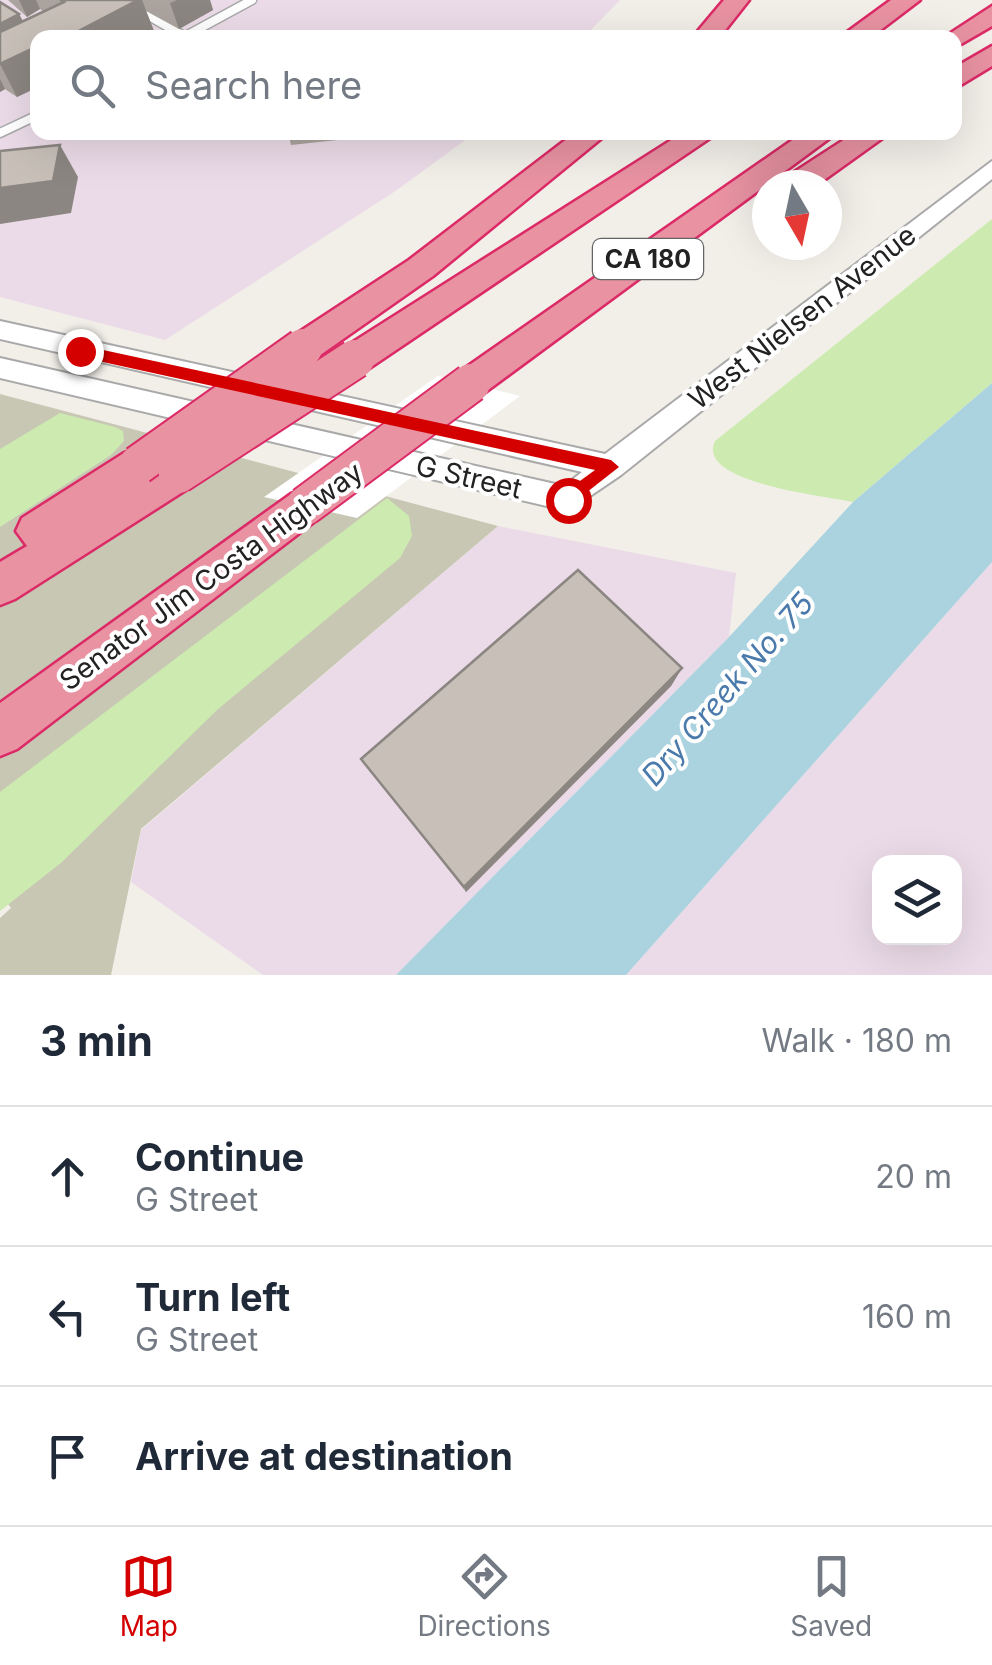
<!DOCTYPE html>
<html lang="en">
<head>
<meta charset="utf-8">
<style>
  :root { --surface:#fff; --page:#f2f2f3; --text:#1f2937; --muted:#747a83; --line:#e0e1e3; --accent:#d40000 }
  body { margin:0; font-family:Inter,sans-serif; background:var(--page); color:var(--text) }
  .controls { position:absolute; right:30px; bottom:30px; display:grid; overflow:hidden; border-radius:20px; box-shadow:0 10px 40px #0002 }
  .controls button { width:90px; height:90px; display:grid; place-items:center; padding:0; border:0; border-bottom:2px solid var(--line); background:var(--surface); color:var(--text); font:50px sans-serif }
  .compass { position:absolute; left:752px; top:170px; width:90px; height:90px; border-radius:50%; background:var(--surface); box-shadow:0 10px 40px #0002; rotate:171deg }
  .stop { position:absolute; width:30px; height:30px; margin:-22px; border:8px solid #d40000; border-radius:50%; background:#fff }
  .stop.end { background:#d40000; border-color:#fff; box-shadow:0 2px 10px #0008 }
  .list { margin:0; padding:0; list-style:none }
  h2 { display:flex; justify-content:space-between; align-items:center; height:130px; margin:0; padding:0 40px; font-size:42px }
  h2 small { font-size:32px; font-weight:400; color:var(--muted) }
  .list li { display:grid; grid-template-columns:65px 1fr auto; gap:30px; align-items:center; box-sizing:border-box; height:140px; padding:0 40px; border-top:2px solid var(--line) }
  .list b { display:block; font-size:38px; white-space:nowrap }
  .list p { margin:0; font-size:32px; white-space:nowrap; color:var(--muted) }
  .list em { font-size:32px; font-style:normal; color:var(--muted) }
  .icon { flex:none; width:55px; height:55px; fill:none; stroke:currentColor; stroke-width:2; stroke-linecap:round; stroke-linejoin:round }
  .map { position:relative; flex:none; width:992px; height:975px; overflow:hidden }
  .search { position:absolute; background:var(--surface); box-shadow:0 10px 40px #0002; left:30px; right:30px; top:30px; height:110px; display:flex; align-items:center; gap:25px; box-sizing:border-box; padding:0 35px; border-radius:20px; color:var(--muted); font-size:38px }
  .sheet { height:550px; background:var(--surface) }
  nav { display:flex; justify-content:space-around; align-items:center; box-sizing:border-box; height:140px; border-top:2px solid var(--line); background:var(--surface); font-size:28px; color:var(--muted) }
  nav a { display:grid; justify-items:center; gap:5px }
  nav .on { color:var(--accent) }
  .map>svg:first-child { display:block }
  .industrial { fill:#ebdbe8; fill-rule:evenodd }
  .construction { fill:#c7c7b4 }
  .grass { fill:#cdebb0 }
  .water { fill:#aad3df }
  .pier { fill:#fff }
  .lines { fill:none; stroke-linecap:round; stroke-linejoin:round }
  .service-casing { stroke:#a9a9a9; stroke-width:11 }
  .tertiary-casing { stroke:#a9a9a9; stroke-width:4 }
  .motorway-casing { stroke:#dc2a67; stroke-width:5 }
  .service { stroke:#fff; stroke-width:8 }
  .tertiary { fill:#fff; fill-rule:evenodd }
  .motorway { fill:#e892a2; fill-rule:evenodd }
  .motorway-bridge-casing { stroke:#dc2a67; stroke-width:42; stroke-linecap:butt }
  .motorway-bridge { stroke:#e892a2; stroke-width:38 }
  .wall { fill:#aba49e }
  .shaded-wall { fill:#8b8681 }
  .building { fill:#c7bfb8; stroke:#8b8681; stroke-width:2.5 }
  .route { fill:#d40000 }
  .labels { text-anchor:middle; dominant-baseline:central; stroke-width:8; stroke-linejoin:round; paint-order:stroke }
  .shield { fill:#fff; stroke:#646464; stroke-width:2.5 }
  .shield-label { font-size:25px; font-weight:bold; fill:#222 }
  .street-label { font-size:28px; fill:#222; stroke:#fff }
  .water-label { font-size:30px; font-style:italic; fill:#4a7aab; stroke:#fff }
</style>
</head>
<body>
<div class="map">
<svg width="992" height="975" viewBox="0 0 992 975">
  <rect width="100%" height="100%" fill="#f2efe9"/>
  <!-- industrial -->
  <path class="industrial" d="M0 0H620L584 37 38 38V132L475 133 397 190 165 340 0 297Z
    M498 526 736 573 729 637 396 975H263L131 882 141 830Z
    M992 562V975H626ZM954 862V938H880V862Z"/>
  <!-- construction -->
  <path class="construction" d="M0 394 498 526 141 829 111 975H0V918L11 908 0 893Z"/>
  <!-- grass -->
  <path class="grass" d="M992 219V383L853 502C826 496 695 483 715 441Z
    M60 413 115 427 123 431 124 441 111 455 0 527V449Z
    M387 498 409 516 412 536 400 558 217 710 62 862 0 911V792Z"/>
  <!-- water -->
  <path class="water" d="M992 383V562L626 975H396L729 637 853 502Z"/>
  <!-- pier -->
  <path class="pier" d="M438 376 520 396 357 518 264 497Z"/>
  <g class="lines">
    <defs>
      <path id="service" d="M121 0 184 36
        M182 38 252 0
        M0 133 38 115"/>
      <path id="tertiary" d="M992 161V179L621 475 568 511 0 378V358L564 486 582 472 0 339V321L605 454Z"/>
      <path id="motorway" d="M724 0H749L719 38H692Z
        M891 0H920L870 38H839Z
        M992 6V26L954 48V38H943Z
        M992 46V66L954 89V68Z
        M576 132H609L433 276 316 358 303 362 290 358 285 348 290 338 409 260Z
        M684 132H719L368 369 355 373 342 369 337 359 342 349Z
        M804 132H838L484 393 471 397 458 393 453 383 458 373Z
        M856 132H891L817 185H781L785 178Z
        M138 448 152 453 157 466 178 457 192 462 198 474 192 486 15 599 0 605V562L27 546 16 531 22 518 124 453Z
        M305 488 319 494 325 506 319 518 17 749 0 756V703L291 494Z"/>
    </defs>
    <!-- service casing -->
    <use href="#service" class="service-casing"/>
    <!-- tertiary casing -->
    <use href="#tertiary" class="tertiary-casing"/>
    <!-- motorway casing -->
    <use href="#motorway" class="motorway-casing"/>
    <!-- service -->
    <use href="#service" class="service"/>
    <!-- tertiary -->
    <use href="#tertiary" class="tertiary"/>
    <!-- motorway -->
    <use href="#motorway" class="motorway"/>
    <defs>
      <path id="motorway-bridge" d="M138 465 303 348
        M178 474 355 359
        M305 506 471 383"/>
    </defs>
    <!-- motorway-bridge casing -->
    <use href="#motorway-bridge" class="motorway-bridge-casing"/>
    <!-- motorway-bridge -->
    <use href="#motorway-bridge" class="motorway-bridge"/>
  </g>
  <!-- wall -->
  <path class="wall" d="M8 0H210L213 10 179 29 146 11 154 31 38 38V87L17 97 5 89 0 92V2L19 14 23 21 44 12 40 9 27 17Z
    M288 132H413L291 145Z
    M682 668 671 686 466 892 361 759Z"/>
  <!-- shaded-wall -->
  <path class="shaded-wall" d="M19 0H36L40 9 27 17Z
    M138 0H142L154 31 142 38H65Z
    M177 0H210L213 10 179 29 170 3Z
    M19 14 32 39 0 56V24Z
    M38 46V87L17 97 0 64Z
    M0 79 5 89 0 92Z
    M60 145 78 177 71 213 0 224V188Z
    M682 668 671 686 466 892 464 887Z"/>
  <!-- building -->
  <path class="building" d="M61 0H138L65 38H38V46L0 64V32L64 2Z
    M0 2 19 14 0 24Z
    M288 132H326L288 136Z
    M60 145 53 181 0 188V151Z
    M578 570 682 668 464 887 361 759Z"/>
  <!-- route -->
  <path class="route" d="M80 345 611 460 619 467 568 507 560 500 562 494 595 470 80 357 72 351Z"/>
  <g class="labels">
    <!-- shield labels -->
    <rect class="shield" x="593" y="239" width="110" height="40" rx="8"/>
    <g class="shield-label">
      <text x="648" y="259">CA 180</text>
    </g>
    <!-- street labels -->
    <g class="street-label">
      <text transform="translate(802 317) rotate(-38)">West Nielsen Avenue</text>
      <text transform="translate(469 477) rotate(13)">G Street</text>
      <text transform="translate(211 576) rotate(-36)">Senator Jim Costa Highway</text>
    </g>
    <!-- water labels -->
    <g class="water-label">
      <text transform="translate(727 689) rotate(-49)">Dry Creek No. 75</text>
    </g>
  </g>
</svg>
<div class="controls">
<button><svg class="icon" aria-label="layers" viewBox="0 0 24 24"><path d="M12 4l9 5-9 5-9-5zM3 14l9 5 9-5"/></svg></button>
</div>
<svg class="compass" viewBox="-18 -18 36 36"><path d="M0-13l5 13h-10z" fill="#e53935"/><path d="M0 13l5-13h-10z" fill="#747a83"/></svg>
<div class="stop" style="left:568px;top:500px"></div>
<div class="stop end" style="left:80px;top:351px"></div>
<div class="search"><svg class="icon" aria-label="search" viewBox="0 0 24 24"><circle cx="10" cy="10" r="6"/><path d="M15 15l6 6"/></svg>Search here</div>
</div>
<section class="sheet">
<h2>3 min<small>Walk · 180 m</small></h2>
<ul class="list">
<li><svg class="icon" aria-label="ahead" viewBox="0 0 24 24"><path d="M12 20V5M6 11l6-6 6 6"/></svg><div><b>Continue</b><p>G Street</p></div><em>20 m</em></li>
<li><svg class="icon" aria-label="left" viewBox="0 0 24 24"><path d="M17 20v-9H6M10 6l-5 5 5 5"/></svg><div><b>Turn left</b><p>G Street</p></div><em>160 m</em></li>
<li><svg class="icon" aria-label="arrive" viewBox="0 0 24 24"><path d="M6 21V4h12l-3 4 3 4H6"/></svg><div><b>Arrive at destination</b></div></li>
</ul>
</section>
<nav>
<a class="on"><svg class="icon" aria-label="map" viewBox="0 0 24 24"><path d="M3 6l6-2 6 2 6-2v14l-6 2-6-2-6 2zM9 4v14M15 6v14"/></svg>Map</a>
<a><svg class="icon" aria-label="directions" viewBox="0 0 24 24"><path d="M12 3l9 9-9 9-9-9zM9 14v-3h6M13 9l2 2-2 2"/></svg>Directions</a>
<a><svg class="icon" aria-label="saved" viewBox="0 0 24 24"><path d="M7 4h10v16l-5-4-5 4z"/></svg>Saved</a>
</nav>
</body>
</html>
